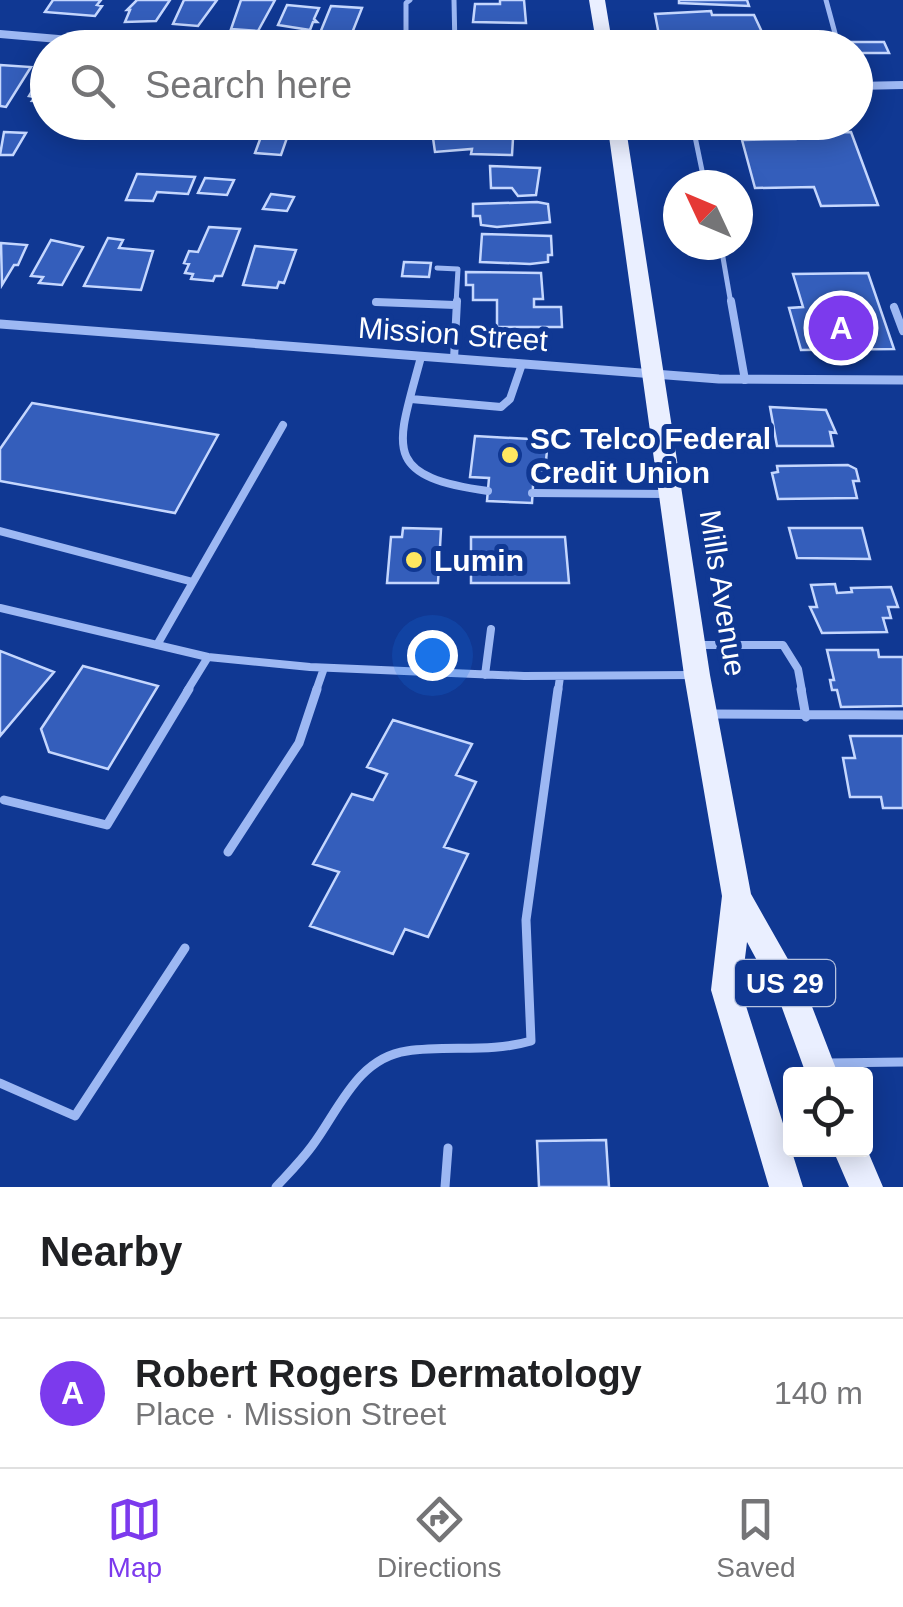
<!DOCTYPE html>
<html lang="en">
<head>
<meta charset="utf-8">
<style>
  :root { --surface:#fff; --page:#f6f6f6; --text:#202124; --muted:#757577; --line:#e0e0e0; --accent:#7c3aed }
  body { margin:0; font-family:Arial,sans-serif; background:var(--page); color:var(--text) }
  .controls { position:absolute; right:30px; bottom:30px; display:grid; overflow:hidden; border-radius:10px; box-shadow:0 5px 25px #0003 }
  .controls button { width:90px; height:90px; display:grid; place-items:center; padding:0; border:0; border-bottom:2px solid var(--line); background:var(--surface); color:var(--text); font:50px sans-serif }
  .compass { position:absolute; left:663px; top:170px; width:90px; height:90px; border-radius:50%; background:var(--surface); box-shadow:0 5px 25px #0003; rotate:314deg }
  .you { position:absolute; left:432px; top:655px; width:35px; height:35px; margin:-25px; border:8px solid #fff; border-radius:50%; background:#1a73e8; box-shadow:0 0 0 15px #1a73e833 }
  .badge { display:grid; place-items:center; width:65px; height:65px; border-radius:50%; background:var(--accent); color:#fff; font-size:32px; font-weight:700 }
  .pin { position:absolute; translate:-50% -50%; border:5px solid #fff; box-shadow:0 2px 10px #0006 }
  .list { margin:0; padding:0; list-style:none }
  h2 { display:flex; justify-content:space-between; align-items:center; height:130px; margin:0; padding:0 40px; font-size:42px }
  h2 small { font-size:32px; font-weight:400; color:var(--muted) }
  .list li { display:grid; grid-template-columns:65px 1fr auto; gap:30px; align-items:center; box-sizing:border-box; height:150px; padding:0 40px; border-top:2px solid var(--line) }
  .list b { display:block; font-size:38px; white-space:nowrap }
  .list p { margin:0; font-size:32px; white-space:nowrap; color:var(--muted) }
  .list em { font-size:32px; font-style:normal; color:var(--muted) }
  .icon { flex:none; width:55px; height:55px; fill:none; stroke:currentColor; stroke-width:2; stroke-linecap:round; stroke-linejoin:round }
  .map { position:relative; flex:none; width:903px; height:1187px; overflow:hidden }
  .search { position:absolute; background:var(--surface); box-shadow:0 5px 25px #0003; left:30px; right:30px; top:30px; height:110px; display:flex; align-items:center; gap:25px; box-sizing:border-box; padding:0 35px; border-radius:55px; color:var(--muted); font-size:38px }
  .sheet { height:280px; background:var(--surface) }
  nav { display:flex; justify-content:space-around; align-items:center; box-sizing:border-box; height:140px; border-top:2px solid var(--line); background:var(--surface); font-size:28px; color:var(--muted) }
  nav a { display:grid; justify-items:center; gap:5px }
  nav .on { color:var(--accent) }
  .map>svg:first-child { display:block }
  .building { fill:#345ebb; stroke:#c5d7fe; stroke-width:2.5 }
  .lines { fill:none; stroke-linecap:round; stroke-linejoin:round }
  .path { stroke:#9db8f3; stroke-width:5; stroke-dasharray:4 5; stroke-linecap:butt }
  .service-far2 { stroke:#9db8f3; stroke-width:5 }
  .service-far1 { stroke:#9db8f3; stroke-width:8 }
  .service { stroke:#9db8f3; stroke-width:9 }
  .minor-far1 { stroke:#9db8f3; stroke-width:8 }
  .minor { stroke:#9db8f3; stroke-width:9 }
  .primary { fill:#eaefff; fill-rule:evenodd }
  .poi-dot { fill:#ffe760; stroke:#103893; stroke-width:4 }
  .labels { text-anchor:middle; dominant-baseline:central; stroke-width:10; stroke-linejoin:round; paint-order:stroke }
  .shield { fill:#103893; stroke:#b7c3df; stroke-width:2.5 }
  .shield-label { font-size:28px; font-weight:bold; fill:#fff }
  .street-label { font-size:30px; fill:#fff; stroke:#103893 }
  .poi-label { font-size:30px; font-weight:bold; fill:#fff; stroke:#103893; text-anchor:start }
</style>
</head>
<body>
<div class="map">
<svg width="903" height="1187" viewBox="0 0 903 1187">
  <rect width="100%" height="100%" fill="#103893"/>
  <!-- building -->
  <path class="building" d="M53 0H101L97 5 102 6 95 16 45 12Z
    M137 0H170L156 21 125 22 130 10H127Z
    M184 0H217L198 26 173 24Z
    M241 0H275L258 31 231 29Z
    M500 0H524L526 23 473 22 475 4H500Z
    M679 0H747L749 6 679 3Z
    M287 5 319 8 314 19 317 22H313L310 30 278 25Z
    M331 6 362 8 350 38 320 33Z
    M711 11 712 15H754L761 30 759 34 740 35 744 48H719L716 37 659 35 655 14Z
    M473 36H533L534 46 473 48Z
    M848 42H884L889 53H856V48H850Z
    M0 65 31 67 6 107 0 106Z
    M43 73H48V102L32 101 35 97 29 96Z
    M426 122H514L512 155 471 154 472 149 435 152 432 131H425Z
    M4 132 26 133 13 155H0Z
    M851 132 878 205 821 206 814 187 755 188 742 140 795 139 793 133Z
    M262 134 288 135 281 155 255 153Z
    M490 166 540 168 536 195 518 196 512 188H491Z
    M137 174H138L195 177 188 194 157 192 153 201 126 200Z
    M205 178 234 180 227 195 198 193Z
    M271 194 294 197 287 211 263 209Z
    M537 202 548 204 550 222 497 227 481 225 480 216H473V204Z
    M209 227 240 229 222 276H215L213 281 191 279 193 274 185 273 189 264 184 263 189 251 198 252Z
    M482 234 551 236 552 255H548V262L530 264 480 262Z
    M108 238 123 240 119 248 153 251 141 290 84 286Z
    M51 240 83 247 62 285 39 283 43 277 31 276Z
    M1 243 27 245 18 265H14L2 285Z
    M255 246 296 250 284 283 279 282 277 288 243 285Z
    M404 262 431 263 429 277 402 276Z
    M466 272 541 273 543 299H534V307H561L562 327H497V300H473V285H466Z
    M868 273 894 349 801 350 789 308 803 307 793 274Z
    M32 403 218 435 175 513 0 481V449Z
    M770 407 826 410 836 433 830 432 833 446H777Z
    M475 436 548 440 545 471 534 470 532 503 487 501 489 478 470 477Z
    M848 465 856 469 859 481H853L857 498 778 499 772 473 778 472 777 466Z
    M403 528 441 529 438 583H387L391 537H402Z
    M789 528H862L870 559 797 558Z
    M471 537H565L569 583H471Z
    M835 584 837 593 852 592 851 588 891 587 898 607H888L891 618H883L887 632 822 633 810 607H817L811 585Z
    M827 650H878L879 657H903V706L841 707 837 690H832L830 680H834Z
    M0 651 54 672 0 736Z
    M83 666 158 686 108 769 49 752 41 729Z
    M393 720 472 744 456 775 476 782 444 847 468 854 428 937 405 929 393 954 310 926 339 872 313 864 352 794 373 800 387 774 367 767Z
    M850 736H903V808H883L881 797H850L843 758H855Z
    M606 1140 609 1187H539L537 1141Z"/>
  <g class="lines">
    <!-- path -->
    <path class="path" d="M741 36 815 37 817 42"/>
    <!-- service-far2 -->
    <path class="service-far2" d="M454 0 455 48
      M826 0 839 48
      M406 44V3L410 0
      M692 122 705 185
      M721 246 731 304
      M437 268 458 269 456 304
      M376 302 417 304"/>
    <!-- service-far1 -->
    <path class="service-far1" d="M731 301 745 380
      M376 302 455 305
      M894 307 903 331
      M421 357C397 447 379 476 488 491
      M454 359 457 301
      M411 399 501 407 510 399 522 364
      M532 493 668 494
      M0 531 193 582
      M0 608 208 657 310 667 524 676 693 675
      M157 645 283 425
      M697 645H783L798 669 802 691
      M485 675 491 629
      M187 691 208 657
      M316 691 324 668
      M558 691 560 677"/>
    <!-- service -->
    <path class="service" d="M801 689 806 717
      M708 714 903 715
      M4 800 107 825 189 689
      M228 852 299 743 317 689
      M828 1063 903 1062
      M0 1083 75 1116 185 948
      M276 1187C288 1174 301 1161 312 1146 339 1110 357 1058 407 1051 449 1045 490 1053 531 1041L526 920 558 689
      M445 1187 448 1148"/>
    <!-- minor-far1 -->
    <path class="minor-far1" d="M0 34 163 48
      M856 86 903 85"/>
    <!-- minor -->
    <path class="minor" d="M0 324 719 379 903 380"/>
    <!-- primary -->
    <path class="primary" d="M589 0H605L613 48H597Z
      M607 122H625L710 675 751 894 806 991 838 1074H806L781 1005 747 942 741 990 803 1187H769L711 990 722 896 684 675Z
      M866 1147 883 1187H849L833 1150Z"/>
  </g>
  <!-- markers -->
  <g class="poi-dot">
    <circle cx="510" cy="455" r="10"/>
    <circle cx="414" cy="560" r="10"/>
  </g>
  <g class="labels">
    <!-- shield labels -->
    <rect class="shield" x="735" y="960" width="100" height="46" rx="8"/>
    <g class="shield-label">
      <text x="785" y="983">US 29</text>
    </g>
    <!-- street labels -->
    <g class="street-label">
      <text transform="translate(453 334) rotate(4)">Mission Street</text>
      <text transform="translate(723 593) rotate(81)">Mills Avenue</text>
    </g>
    <!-- poi labels -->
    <g class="poi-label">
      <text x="530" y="438">SC Telco Federal<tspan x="530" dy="34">Credit Union</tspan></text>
      <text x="434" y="560">Lumin</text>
    </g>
  </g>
</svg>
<div class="controls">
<button><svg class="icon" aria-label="locate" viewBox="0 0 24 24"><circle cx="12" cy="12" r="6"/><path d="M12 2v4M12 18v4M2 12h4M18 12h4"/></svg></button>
</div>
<svg class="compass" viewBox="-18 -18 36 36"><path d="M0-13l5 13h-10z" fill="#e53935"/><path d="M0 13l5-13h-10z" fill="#757577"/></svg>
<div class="you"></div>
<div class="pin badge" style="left:841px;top:328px">A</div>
<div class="search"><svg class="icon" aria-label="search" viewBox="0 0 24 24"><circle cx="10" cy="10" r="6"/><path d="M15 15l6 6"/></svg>Search here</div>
</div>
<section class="sheet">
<h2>Nearby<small></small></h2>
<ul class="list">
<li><span class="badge">A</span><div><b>Robert Rogers Dermatology</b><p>Place · Mission Street</p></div><em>140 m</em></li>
</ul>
</section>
<nav>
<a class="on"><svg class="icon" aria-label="map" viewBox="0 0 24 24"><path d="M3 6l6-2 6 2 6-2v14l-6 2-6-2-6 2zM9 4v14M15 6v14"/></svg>Map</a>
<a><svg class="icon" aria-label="directions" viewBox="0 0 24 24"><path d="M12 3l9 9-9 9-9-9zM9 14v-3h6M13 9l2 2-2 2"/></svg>Directions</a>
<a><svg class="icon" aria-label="saved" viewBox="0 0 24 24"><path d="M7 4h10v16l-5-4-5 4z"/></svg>Saved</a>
</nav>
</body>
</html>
